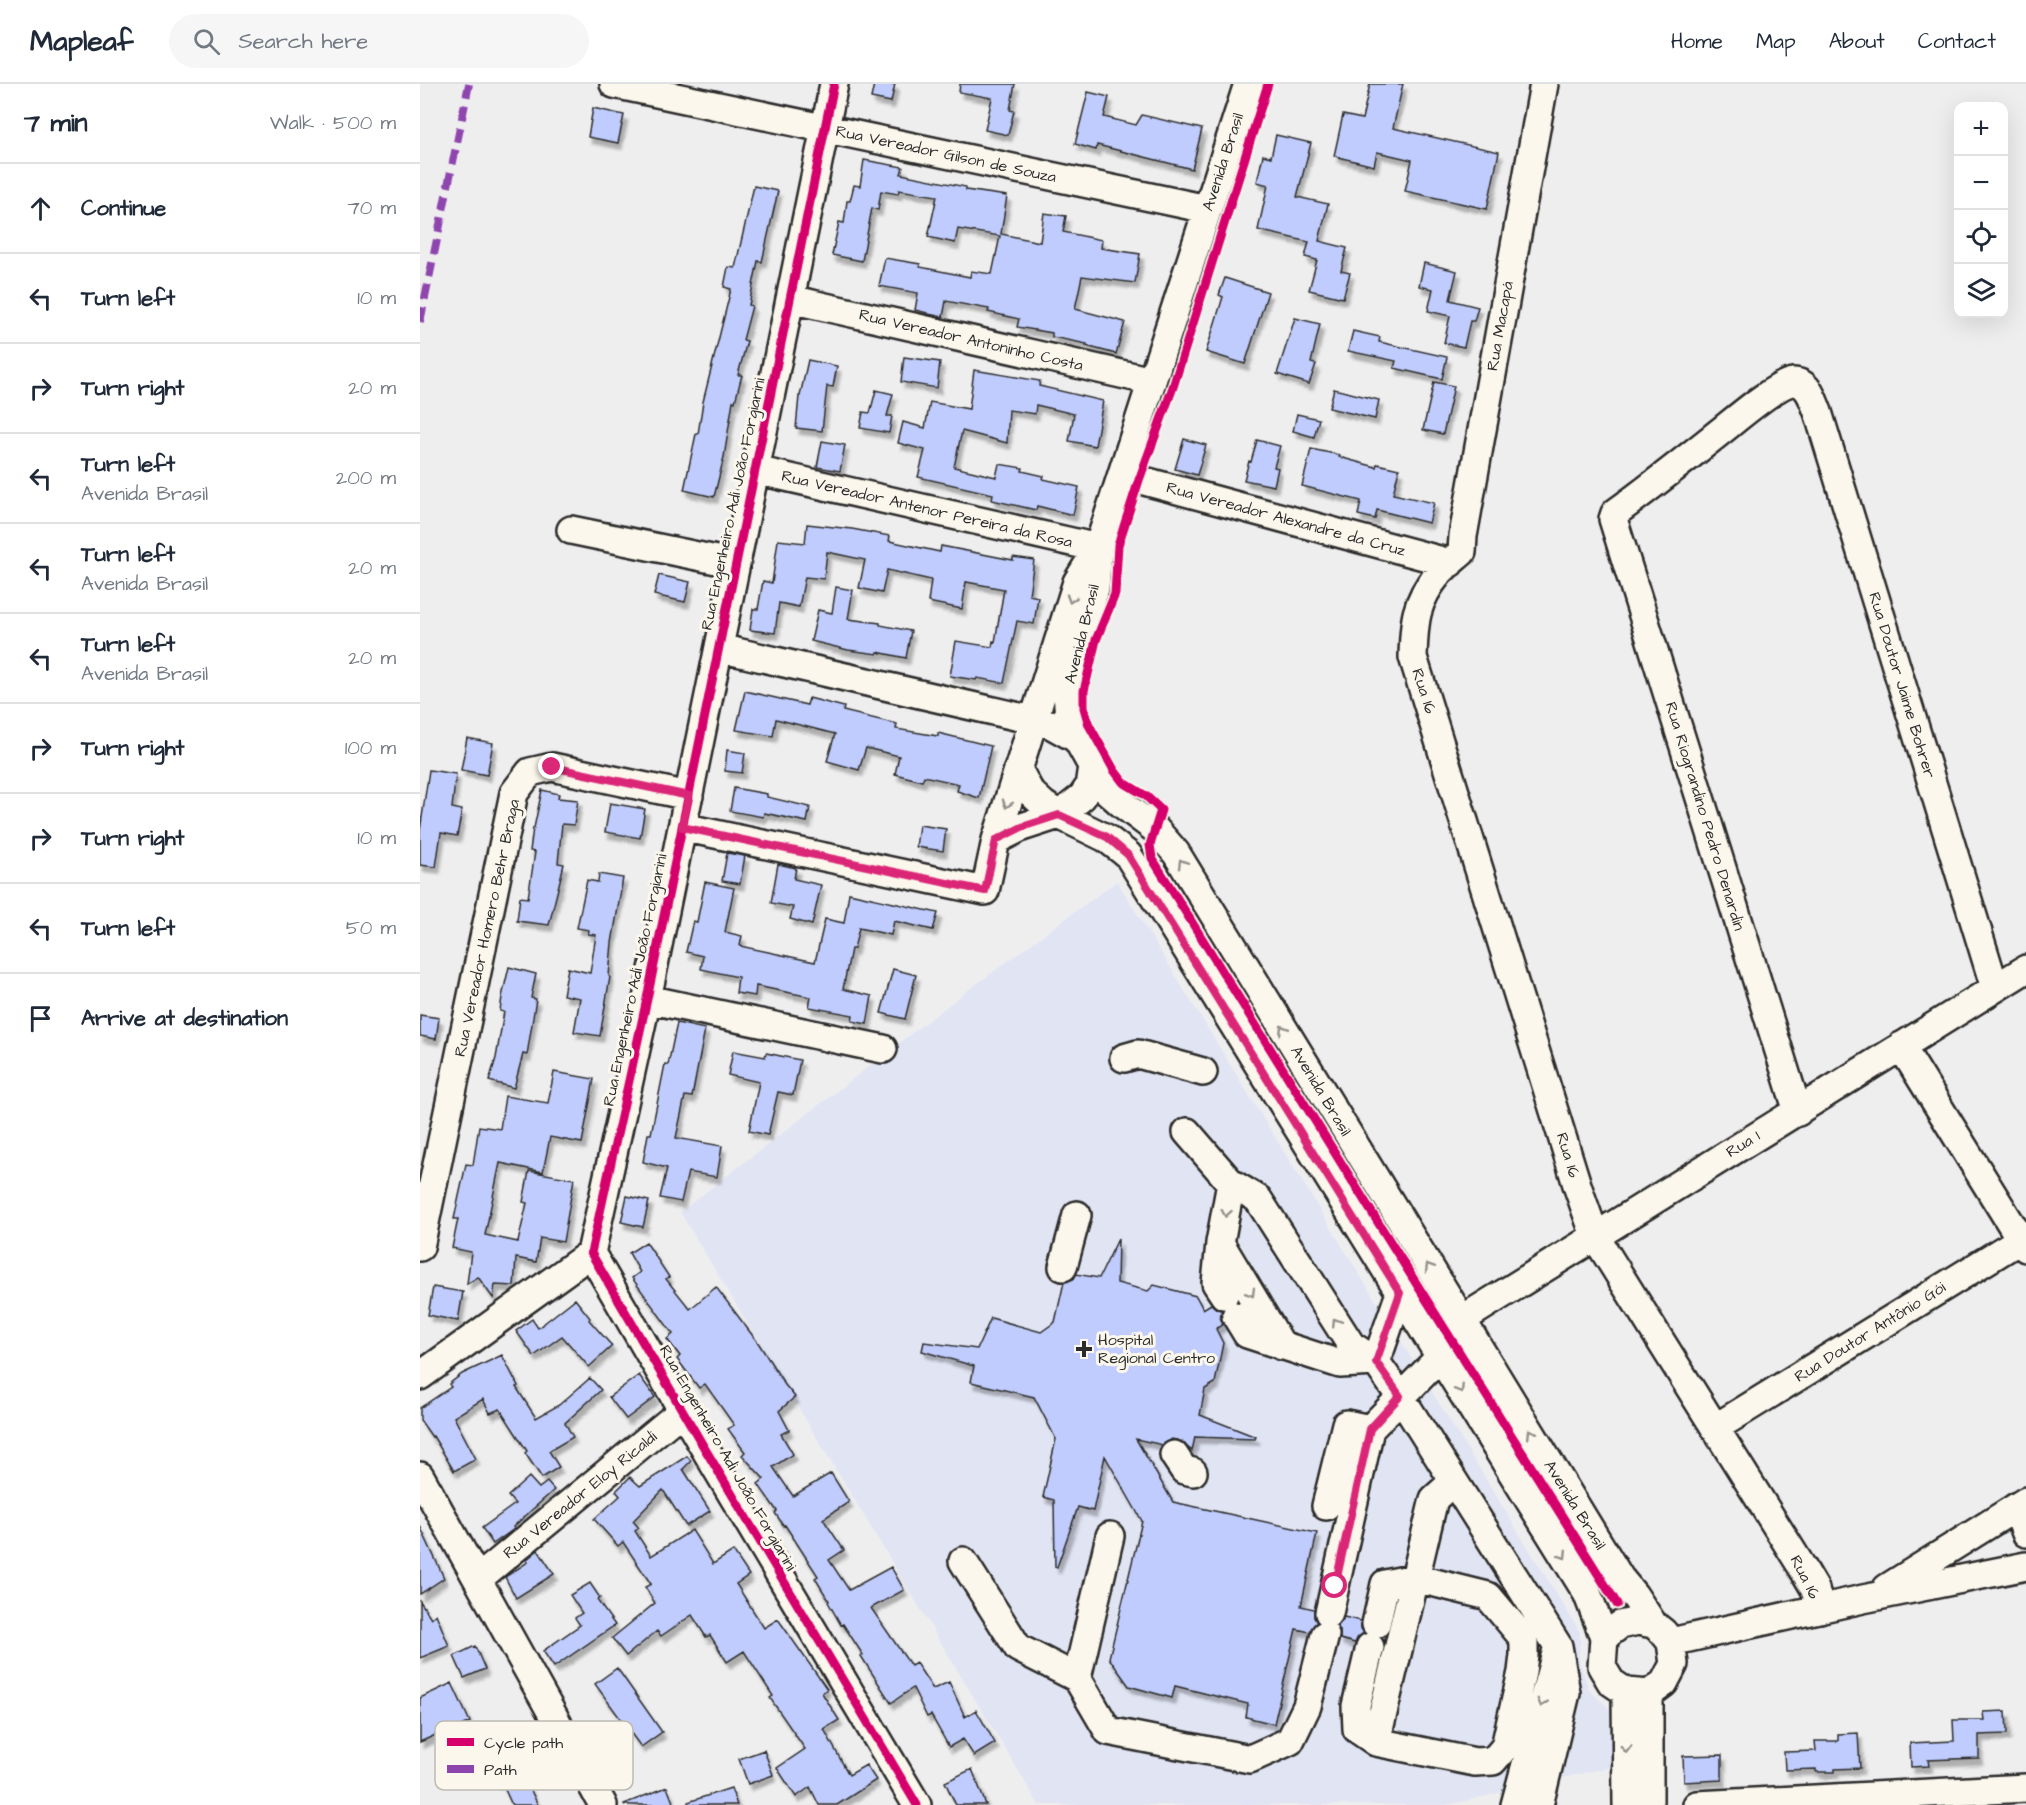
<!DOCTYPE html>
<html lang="en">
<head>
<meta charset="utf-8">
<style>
  :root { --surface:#fff; --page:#f6f6f7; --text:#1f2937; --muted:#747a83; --line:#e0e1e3 }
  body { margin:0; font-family:"Architects Daughter",sans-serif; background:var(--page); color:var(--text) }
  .controls { position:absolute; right:18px; top:18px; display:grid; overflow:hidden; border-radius:12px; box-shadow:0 6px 24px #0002 }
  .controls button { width:54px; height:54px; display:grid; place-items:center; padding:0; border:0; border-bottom:2px solid var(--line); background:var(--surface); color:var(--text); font:30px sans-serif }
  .stop { position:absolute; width:18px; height:18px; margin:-14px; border:4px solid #db2777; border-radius:50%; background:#fff }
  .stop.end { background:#db2777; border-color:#fff; box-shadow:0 2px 6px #0008 }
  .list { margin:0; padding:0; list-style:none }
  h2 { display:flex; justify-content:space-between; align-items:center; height:78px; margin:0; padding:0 24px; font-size:26px }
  h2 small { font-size:20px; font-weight:400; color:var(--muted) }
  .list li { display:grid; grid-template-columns:39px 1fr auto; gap:18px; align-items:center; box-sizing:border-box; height:90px; padding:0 24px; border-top:2px solid var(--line) }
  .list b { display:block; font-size:22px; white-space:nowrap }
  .list p { margin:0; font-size:20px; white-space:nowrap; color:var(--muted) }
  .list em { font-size:20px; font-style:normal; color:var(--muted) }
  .icon { flex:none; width:33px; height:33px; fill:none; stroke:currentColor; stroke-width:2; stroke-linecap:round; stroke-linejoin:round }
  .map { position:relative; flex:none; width:1606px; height:1721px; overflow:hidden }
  header { display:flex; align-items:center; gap:36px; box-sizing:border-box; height:84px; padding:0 30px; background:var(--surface); border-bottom:2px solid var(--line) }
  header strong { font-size:28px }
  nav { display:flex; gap:33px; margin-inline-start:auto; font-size:21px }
  .search { width:420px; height:54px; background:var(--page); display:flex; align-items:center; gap:15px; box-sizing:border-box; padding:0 21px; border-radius:33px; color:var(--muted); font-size:22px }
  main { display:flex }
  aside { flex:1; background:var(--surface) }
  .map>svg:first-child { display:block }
  .built { fill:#e1e4f3 }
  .building { fill:#bfccfd; stroke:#2b2b2b; stroke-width:1.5; filter:url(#shadow) }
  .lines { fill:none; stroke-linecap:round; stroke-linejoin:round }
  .minor-casing { stroke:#2b2b2b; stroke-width:32 }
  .minor { stroke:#fbf7ec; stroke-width:27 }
  .quiet { stroke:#8e44ad; stroke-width:8; stroke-dasharray:15 8; stroke-linecap:butt }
  .cycleway-casing { stroke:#fbf7ec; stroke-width:13 }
  .cycleway { stroke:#d6006c; stroke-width:9 }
  .oneway { stroke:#93918c }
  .route { stroke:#db2777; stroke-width:8 }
  .poi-dot { fill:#2b2b2b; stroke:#fbf7ec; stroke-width:2 }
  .labels { text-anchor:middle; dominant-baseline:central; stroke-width:6; stroke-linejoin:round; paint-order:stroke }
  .street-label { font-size:16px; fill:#2b2b2b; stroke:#fbf7ec }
  .poi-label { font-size:16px; fill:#2b2b2b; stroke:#fbf7ec; text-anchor:start }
  .key { fill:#fbf7ec; stroke:#bdbab2; stroke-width:1.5 }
  .key-label { font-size:16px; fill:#2b2b2b }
</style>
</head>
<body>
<header>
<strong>Mapleaf</strong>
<div class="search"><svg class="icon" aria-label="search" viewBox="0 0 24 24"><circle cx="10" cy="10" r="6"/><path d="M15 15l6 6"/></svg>Search here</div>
<nav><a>Home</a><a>Map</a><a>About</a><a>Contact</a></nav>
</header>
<main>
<aside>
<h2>7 min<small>Walk · 500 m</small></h2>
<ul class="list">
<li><svg class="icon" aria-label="ahead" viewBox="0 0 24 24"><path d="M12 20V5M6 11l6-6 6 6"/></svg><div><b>Continue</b></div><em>70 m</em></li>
<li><svg class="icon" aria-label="left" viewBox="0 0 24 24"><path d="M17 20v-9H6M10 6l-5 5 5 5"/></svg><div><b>Turn left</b></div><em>10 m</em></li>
<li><svg class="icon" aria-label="right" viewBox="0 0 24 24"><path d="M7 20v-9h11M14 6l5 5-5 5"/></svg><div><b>Turn right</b></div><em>20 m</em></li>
<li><svg class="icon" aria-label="left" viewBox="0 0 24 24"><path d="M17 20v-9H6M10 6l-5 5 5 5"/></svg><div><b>Turn left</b><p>Avenida Brasil</p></div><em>200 m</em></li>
<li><svg class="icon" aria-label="left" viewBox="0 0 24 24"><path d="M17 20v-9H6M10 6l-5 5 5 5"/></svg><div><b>Turn left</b><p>Avenida Brasil</p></div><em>20 m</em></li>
<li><svg class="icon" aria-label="left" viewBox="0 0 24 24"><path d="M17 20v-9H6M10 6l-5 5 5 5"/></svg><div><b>Turn left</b><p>Avenida Brasil</p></div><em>20 m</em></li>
<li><svg class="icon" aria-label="right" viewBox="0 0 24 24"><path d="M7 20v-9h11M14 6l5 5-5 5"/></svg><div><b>Turn right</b></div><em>100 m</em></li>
<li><svg class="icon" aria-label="right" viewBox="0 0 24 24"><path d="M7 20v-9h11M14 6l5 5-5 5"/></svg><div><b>Turn right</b></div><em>10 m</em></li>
<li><svg class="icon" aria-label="left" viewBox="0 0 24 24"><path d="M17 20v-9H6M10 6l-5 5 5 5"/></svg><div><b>Turn left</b></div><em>50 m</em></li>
<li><svg class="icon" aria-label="arrive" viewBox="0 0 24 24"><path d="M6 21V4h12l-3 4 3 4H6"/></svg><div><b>Arrive at destination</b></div></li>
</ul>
</aside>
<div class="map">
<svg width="1606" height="1721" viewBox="0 0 1606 1721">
  <defs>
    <filter id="shadow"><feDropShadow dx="3.5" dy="6" stdDeviation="1.5" flood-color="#0004"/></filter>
  </defs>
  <rect width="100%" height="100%" fill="#efeeef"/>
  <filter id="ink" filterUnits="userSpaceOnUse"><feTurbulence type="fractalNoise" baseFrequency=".0167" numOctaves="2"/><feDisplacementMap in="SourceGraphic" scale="12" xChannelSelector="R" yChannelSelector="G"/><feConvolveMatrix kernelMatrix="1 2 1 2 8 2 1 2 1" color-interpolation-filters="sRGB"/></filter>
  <g filter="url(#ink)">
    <!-- built -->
    <path class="built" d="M697 797 1160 1548 1159 1577 1169 1606 1190 1625V1683L1027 1721H619L260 1128 540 912Z"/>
    <!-- building -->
    <path class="building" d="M454 0H475L471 18 451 14Z
      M540 0H595L590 26 594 27 588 51 565 46 572 14 539 8Z
      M950 0H983L973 44 1079 68 1067 125 985 107 992 76 957 68 954 82 914 72 923 31 942 35Z
      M668 8 689 13 684 33 716 41 722 31 782 45 772 85 677 61 676 66 655 60Z
      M173 24 204 31 198 59 168 53Z
      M856 51 891 59 877 113 908 120 899 157 927 164 921 187 930 189 923 214 889 206 897 176 885 173 889 158 838 146 848 101 837 98 843 71 851 73Z
      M444 76 483 83 481 90 546 103V106L587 112 581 150 620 158 624 129 646 132 643 148 682 156 681 164 720 170 715 199 662 192 655 225 705 238 696 270 666 262 667 260 632 253V249L597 243 599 235 568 228 569 225 526 217 523 233 508 230V229L495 226 498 209 459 202 465 174 500 180V183L550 193 551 187 572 190 580 152 538 145 535 159 508 153 517 112 479 106 478 110 461 107 458 126 452 124 442 177 412 171 419 138 424 139 427 117H430L434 101 440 102Z
      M334 102 358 107 342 178 338 177 329 221 332 222 323 256 327 257 318 291H322L315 318 313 317 304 373 294 413 264 406 276 350H278L283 318 311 205 304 203 308 183 315 184Z
      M1004 179 1037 187 1030 216 1058 223 1054 237H1050L1044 263 1024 259 1030 232 1008 227 1013 205 999 202Z
      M805 194 848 208 825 280 786 268 803 213 799 211Z
      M875 234 900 240 891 279 896 280 889 300 857 290Z
      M933 247 960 253 959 258 1027 273 1022 295 974 284 976 277 928 267Z
      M484 273 520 278 517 304 481 298Z
      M388 276 417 282 413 303 407 302 402 347 376 344 379 312H380Z
      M554 286 620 297 619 302 683 317 675 362 649 357 654 330 616 321 615 330 589 326 587 359 542 347 534 383 576 393 579 380 603 384 602 387 624 392 623 395 659 403 653 431 617 422 616 426 572 416 573 410 498 393 505 366 478 359 483 338 505 344 510 318 549 325Z
      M1014 298 1034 302 1023 350 1003 346Z
      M914 305 959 316 955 335 909 324Z
      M456 306 473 310 467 332H472L469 349 440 344 443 328 450 329Z
      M877 330 899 335 894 353 873 347Z
      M764 355 786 361 777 391 755 385Z
      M837 356 860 362 854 383 858 384 854 402 824 396 829 377 831 378Z
      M402 357 425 361 420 387 397 383Z
      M891 365 920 371 919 373 956 383 957 380 979 385 973 410 1014 419 1009 439 957 426 955 435 938 431 941 417 882 402Z
      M387 440 432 445 470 452 469 457 520 468 521 462 593 476V473L614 476 609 511 618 513 614 540 597 537 584 599 557 594 556 596 530 592 536 557 572 563 573 557 575 558 584 505 546 498 542 525 508 518 511 496 467 486 462 509 439 504 445 476 407 468 404 495 385 493 379 523 359 519 355 549 330 546 333 525H338L343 497 352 499 358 456 385 459Z
      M239 491 270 498 265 518 234 511Z
      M416 503 433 506 428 535 460 539V541L491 547 486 574 457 568V570L428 566 391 557 398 526 412 529Z
      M325 607 387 621 389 614 424 623 423 627 477 640 476 645 518 652V649L571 662 559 714 537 707 539 700 504 692 502 697 475 690 479 672 446 664 439 686 407 677 415 650 356 635 353 652 316 646Z
      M47 654 73 659 67 691 41 686Z
      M307 666 325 669 322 689 305 687Z
      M9 686 36 690 32 724 42 726 37 752 21 749 16 783 0 781V747Z
      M314 704 347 710V713L390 723 387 738 344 729 343 733 310 727Z
      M122 706 139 710 138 714 158 716 154 741 142 740 138 779 144 780 129 841 97 837 100 813 108 814 115 768 110 767 113 744H114Z
      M190 719 225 725 220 754 185 748Z
      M499 741 526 745 523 767 496 763Z
      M307 769 325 772 320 800 302 797Z
      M358 780 376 784 374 795 401 801 392 841 370 835 373 823 351 819Z
      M179 790 203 794 192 859 189 892 190 893 180 952 154 948 160 914 143 911 148 884 170 889 176 851 168 850 169 846 157 844 167 796 178 798Z
      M285 798 314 804 305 848 322 852 320 862 395 878 405 835 424 839 429 809 518 829 513 846 474 837 471 851 439 844 434 865H431L423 905 452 912 447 940 432 937 433 931 389 923 391 913 336 902 335 912 316 909 318 893 281 885 283 872 266 868 273 837 277 838Z
      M89 883 116 890 111 914 116 915 107 971 103 970 94 1004 69 997 76 974 84 928 80 927 82 913Z
      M473 885 496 891 485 935 461 929Z
      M0 931 19 934 16 955 0 952Z
      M257 939 285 945 272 1013 265 1012 256 1054 302 1062 297 1093 268 1088 261 1118 240 1114 247 1084 223 1078 228 1050H231L245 980 248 981Z
      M313 967 345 973 346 969 380 976 373 1011 358 1008 348 1051 329 1047 339 998 308 991Z
      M134 988 174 995 162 1059 130 1053 123 1088 80 1079 65 1151 98 1158 107 1119 103 1118 109 1087 154 1095 143 1158 120 1154 116 1178 96 1174 94 1202 75 1201 73 1214 58 1193 47 1200 51 1168 32 1164 38 1135H34L46 1080 53 1081 59 1042 80 1045 85 1012 128 1019Z
      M207 1112 229 1117 223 1143 201 1138Z
      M698 1155 697 1199 728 1207 734 1201 776 1212 783 1225 791 1220 797 1225 802 1226 800 1233 803 1240 796 1245 803 1259 795 1299 785 1305 780 1331 836 1353 835 1355 775 1353 772 1367 760 1357 752 1355 743 1361 716 1355 753 1418 897 1449 881 1522 894 1525V1533L897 1538 890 1548 876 1545 854 1640 826 1633 828 1620 755 1602 752 1614 709 1602 689 1574 722 1437 685 1372 673 1427 658 1423 637 1483H635L634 1416 623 1413 636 1355 614 1313 551 1298 554 1282 502 1267 504 1258 557 1265 571 1234 621 1248 635 1238 644 1198 654 1195 656 1190 679 1194Z
      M226 1158 249 1193 246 1195 270 1225 296 1203 339 1260 365 1301 375 1313 359 1327 369 1346 361 1350 373 1370 353 1383 373 1412 411 1389 429 1418 403 1435 424 1466 409 1476 429 1506 471 1483 484 1506 451 1524 491 1582 496 1579 513 1605 529 1598 545 1633 556 1626 575 1659 554 1672 543 1655 529 1663 511 1631 507 1633 493 1604 471 1619 441 1572 443 1571 423 1540 421 1541 408 1518 409 1517 395 1494 398 1492 365 1441 364 1442 355 1429 357 1427 338 1400 344 1395 322 1371 325 1368 308 1345 314 1341 285 1300 279 1304 257 1275 260 1272 247 1255 253 1250 212 1194 220 1188 209 1169Z
      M13 1203 43 1208 38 1237 8 1231Z
      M155 1215 170 1234 169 1236 192 1262 169 1283 142 1252 114 1272 96 1247 112 1235 118 1244Z
      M82 1271 98 1302 96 1303 116 1334 139 1321 170 1294 181 1306 145 1339 153 1353 129 1367 139 1383 122 1394 105 1369 107 1367 80 1325 70 1329 63 1315 34 1333 56 1375 34 1387 13 1352 12 1353 0 1336V1324L31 1303 29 1300 42 1290Z
      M219 1291 235 1313 206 1335 189 1313Z
      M267 1372 271 1377 263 1385 290 1427 266 1442 243 1406 213 1437 219 1444 215 1447 231 1472 272 1446 293 1480 313 1467 329 1491 316 1500 344 1544 358 1535 407 1605 402 1609 419 1636 404 1645 429 1691 446 1681 456 1696 417 1721H399L390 1703 376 1713 357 1684 385 1665 350 1614 353 1612 324 1567 307 1578 290 1551 286 1553 272 1531 241 1552 237 1547 206 1572 192 1554 235 1519 225 1503 231 1500 203 1458 198 1462 174 1435 200 1412 196 1407 210 1393 220 1402Z
      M109 1393 119 1404 127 1398 134 1406 93 1443 94 1445 73 1460 62 1444 95 1420 88 1412Z
      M0 1442 24 1494 0 1510Z
      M118 1466 134 1490 96 1514 85 1493 108 1478 106 1476Z
      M170 1499 180 1514 177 1516 195 1541 134 1583 123 1567 160 1541 155 1534 162 1529 150 1511Z
      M0 1517 11 1534 16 1530 29 1562 0 1574Z
      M924 1533 941 1537V1544L944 1549 938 1553 935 1559 920 1555V1547L917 1542Z
      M55 1562 65 1585 44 1594 34 1572Z
      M197 1584 242 1648 221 1663 175 1600Z
      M32 1599 50 1638 32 1646 31 1644 0 1658V1614Z
      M1586 1627 1587 1650 1559 1651V1674L1508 1676 1509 1682 1491 1683 1490 1659 1534 1657 1533 1636H1564L1563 1628Z
      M1438 1649 1440 1684 1415 1685V1688H1396V1685L1365 1686 1364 1668 1396 1667 1395 1657H1418V1650Z
      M103 1657 114 1682 102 1688 118 1721H92L81 1697 78 1699 67 1673Z
      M344 1666 353 1691 328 1700 319 1675Z
      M1302 1671V1696L1264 1698 1263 1672Z
      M552 1685 566 1721H536L525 1698Z
      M247 1703 254 1721H204V1720Z
      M311 1704 317 1721H268V1718Z"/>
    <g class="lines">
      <defs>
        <path id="minor" d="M194 0 787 125
          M414 0 227 915 171 1169 282 1360 497 1721
          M1124 0 1043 452 1042 468C1034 475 1025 482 1018 490 995 518 994 538 993 573L1158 1104 1175 1152 1382 1483 1395 1505 1400 1525
          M370 215 732 297
          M335 386 678 464
          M702 391 1030 479
          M151 446 316 480
          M678 464 675 504 648 591 647 609 649 633 657 655 685 705 702 720 735 745 756 769 1200 1494 1214 1511 1233 1540
          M299 564 630 640 657 655
          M598 685 610 708 623 720 639 731 686 754 708 771 1167 1509 1184 1553
          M262 743 565 807 576 756 657 498 678 464 828 0
          M576 756 602 743 639 731 662 713 669 703 672 682
          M227 915 463 965
          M1481 962 1606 1164
          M704 974 718 970 783 988
          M1378 1028 1193 435 1195 429C1231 403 1266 375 1301 347 1315 336 1358 299 1373 298 1389 298 1393 316 1398 328L1575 904
          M767 1048 811 1099 838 1115 931 1261 956 1278 980 1312 1138 1562 1146 1609 1119 1721
          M800 1159 862 1262
          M0 1163 94 709 110 688 132 683 269 712
          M643 1183 657 1131
          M804 1211 796 1199 800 1159 811 1099
          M816 1232 827 1250 920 1280 956 1278
          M1041 1236 1606 885
          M956 1278 980 1209
          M0 1292 171 1169
          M1295 1344 1606 1152
          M754 1371 764 1386 773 1388
          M0 1392 183 1721
          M906 1422 926 1340 950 1345
          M1596 1423 1606 1449
          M543 1477 598 1564 657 1594 688 1647 830 1675 870 1657 887 1622 905 1551
          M58 1495 262 1327
          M1467 1504 1606 1417
          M909 1529 950 1345 1020 1273
          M1218 1537 1233 1540 1243 1548 1251 1558 1254 1580 1244 1599 1229 1610 1206 1608 1191 1598 1182 1583 1184 1553 1200 1541Z
          M1251 1558 1443 1515 1606 1482
          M950 1563 936 1622 937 1645 956 1658 1055 1678 1073 1677 1085 1663 1102 1588 1104 1571V1555L1068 1512 995 1494 965 1500 956 1540
          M657 1594 690 1452
          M1206 1608 1207 1721
          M1229 1610V1721
          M956 1658 1014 1415 1033 1398
          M1095 1721 1136 1569
          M1277 1721 1606 1704"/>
      </defs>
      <!-- minor casing -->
      <use href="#minor" class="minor-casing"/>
      <!-- minor -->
      <use href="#minor" class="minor"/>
      <!-- quiet -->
      <path class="quiet" d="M0 238 49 0"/>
      <defs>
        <path id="cycleway" d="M414 0 227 915 171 1169 282 1360 497 1721
          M848 0 753 303 719 396 698 461 695 510 676 556 664 607V624L669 641 694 686 703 698 726 712 741 726 730 761 732 774 959 1140 1197 1520"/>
      </defs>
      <!-- cycleway casing -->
      <use href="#cycleway" class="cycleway-casing"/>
      <!-- cycleway -->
      <use href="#cycleway" class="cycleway"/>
    </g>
    <!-- one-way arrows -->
    <defs><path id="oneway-chevron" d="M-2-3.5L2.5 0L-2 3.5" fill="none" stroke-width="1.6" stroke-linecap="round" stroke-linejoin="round" transform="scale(1.5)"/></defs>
    <g class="oneway">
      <use href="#oneway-chevron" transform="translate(651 515) rotate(108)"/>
      <use href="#oneway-chevron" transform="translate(587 720) rotate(107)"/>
      <use href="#oneway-chevron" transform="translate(762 779) rotate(-121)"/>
      <use href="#oneway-chevron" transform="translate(863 945) rotate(-121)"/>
      <use href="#oneway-chevron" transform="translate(806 1129) rotate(100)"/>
      <use href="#oneway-chevron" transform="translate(1009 1183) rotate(-121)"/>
      <use href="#oneway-chevron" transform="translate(831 1209) rotate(59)"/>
      <use href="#oneway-chevron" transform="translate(916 1238) rotate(-122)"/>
      <use href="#oneway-chevron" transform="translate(1040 1305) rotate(58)"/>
      <use href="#oneway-chevron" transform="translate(1111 1349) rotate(-122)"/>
      <use href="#oneway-chevron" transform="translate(1143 1471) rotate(58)"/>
      <use href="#oneway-chevron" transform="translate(1122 1619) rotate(105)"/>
      <use href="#oneway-chevron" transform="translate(1206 1665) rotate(90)"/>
    </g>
  </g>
  <g class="lines" filter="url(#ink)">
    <!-- route -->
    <path class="route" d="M132 683 269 712 262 743 565 807 576 756 602 743 639 731 687 753 708 771 980 1209 956 1278 980 1312 950 1345 915 1502"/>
  </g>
  <!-- markers -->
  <path class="poi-dot" d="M661 1256h6v6h6v6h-6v6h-6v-6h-6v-6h6z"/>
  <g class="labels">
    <!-- street labels -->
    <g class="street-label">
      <text transform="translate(526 70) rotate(12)">Rua Vereador Gilson de Souza</text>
      <text transform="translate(803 78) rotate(-72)">Avenida Brasil</text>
      <text transform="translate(1080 242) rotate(-80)">Rua Macapá</text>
      <text transform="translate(551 256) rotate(13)">Rua Vereador Antoninho Costa</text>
      <text transform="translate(313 420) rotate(-78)">Rua Engenheiro Adi João Forgiarini</text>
      <text transform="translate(507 425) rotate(13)">Rua Vereador Antenor Pereira da Rosa</text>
      <text transform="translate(866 435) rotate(15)">Rua Vereador Alexandre da Cruz</text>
      <text transform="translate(662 550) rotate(-76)">Avenida Brasil</text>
      <text transform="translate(1482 601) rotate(73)">Rua Doutor Jaime Bohrer</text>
      <text transform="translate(1004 607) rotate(72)">Rua 16</text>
      <text transform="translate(1285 732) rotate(73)">Rua Riograndino Pedro Denardin</text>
      <text transform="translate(67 844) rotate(-78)">Rua Vereador Homero Behr Braga</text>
      <text transform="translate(215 896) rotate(-78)">Rua Engenheiro Adi João Forgiarini</text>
      <text transform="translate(901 1007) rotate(59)">Avenida Brasil</text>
      <text transform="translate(1323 1060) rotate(-32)">Rua 1</text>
      <text transform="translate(1148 1071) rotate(73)">Rua 16</text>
      <text transform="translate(1450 1248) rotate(-32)">Rua Doutor Antônio Gói</text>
      <text transform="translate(308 1374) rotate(60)">Rua Engenheiro Adi João Forgiarini</text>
      <text transform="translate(160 1411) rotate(-39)">Rua Vereador Eloy Ricaldi</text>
      <text transform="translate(1155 1421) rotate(58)">Avenida Brasil</text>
      <text transform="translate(1385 1493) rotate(63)">Rua 16</text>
    </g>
    <!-- poi labels -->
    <g class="poi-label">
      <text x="678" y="1256">Hospital<tspan x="678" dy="18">Regional Centro</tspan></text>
    </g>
  </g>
  <!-- legend -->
  <rect x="15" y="1637" width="198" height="69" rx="9" class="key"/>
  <rect x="27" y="1654" width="27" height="8" fill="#d6006c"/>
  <rect x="27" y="1681" width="27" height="8" fill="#8e44ad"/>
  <g class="key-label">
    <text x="64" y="1664">Cycle path</text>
    <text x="64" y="1691">Path</text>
  </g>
</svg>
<div class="controls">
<button>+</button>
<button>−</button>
<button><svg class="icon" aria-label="locate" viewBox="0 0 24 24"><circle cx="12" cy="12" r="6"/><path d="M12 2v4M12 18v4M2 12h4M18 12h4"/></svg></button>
<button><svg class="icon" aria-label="layers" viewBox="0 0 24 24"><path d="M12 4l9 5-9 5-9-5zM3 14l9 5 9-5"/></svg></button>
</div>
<div class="stop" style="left:915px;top:1502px"></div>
<div class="stop end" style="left:132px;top:683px"></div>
</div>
</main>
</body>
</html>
